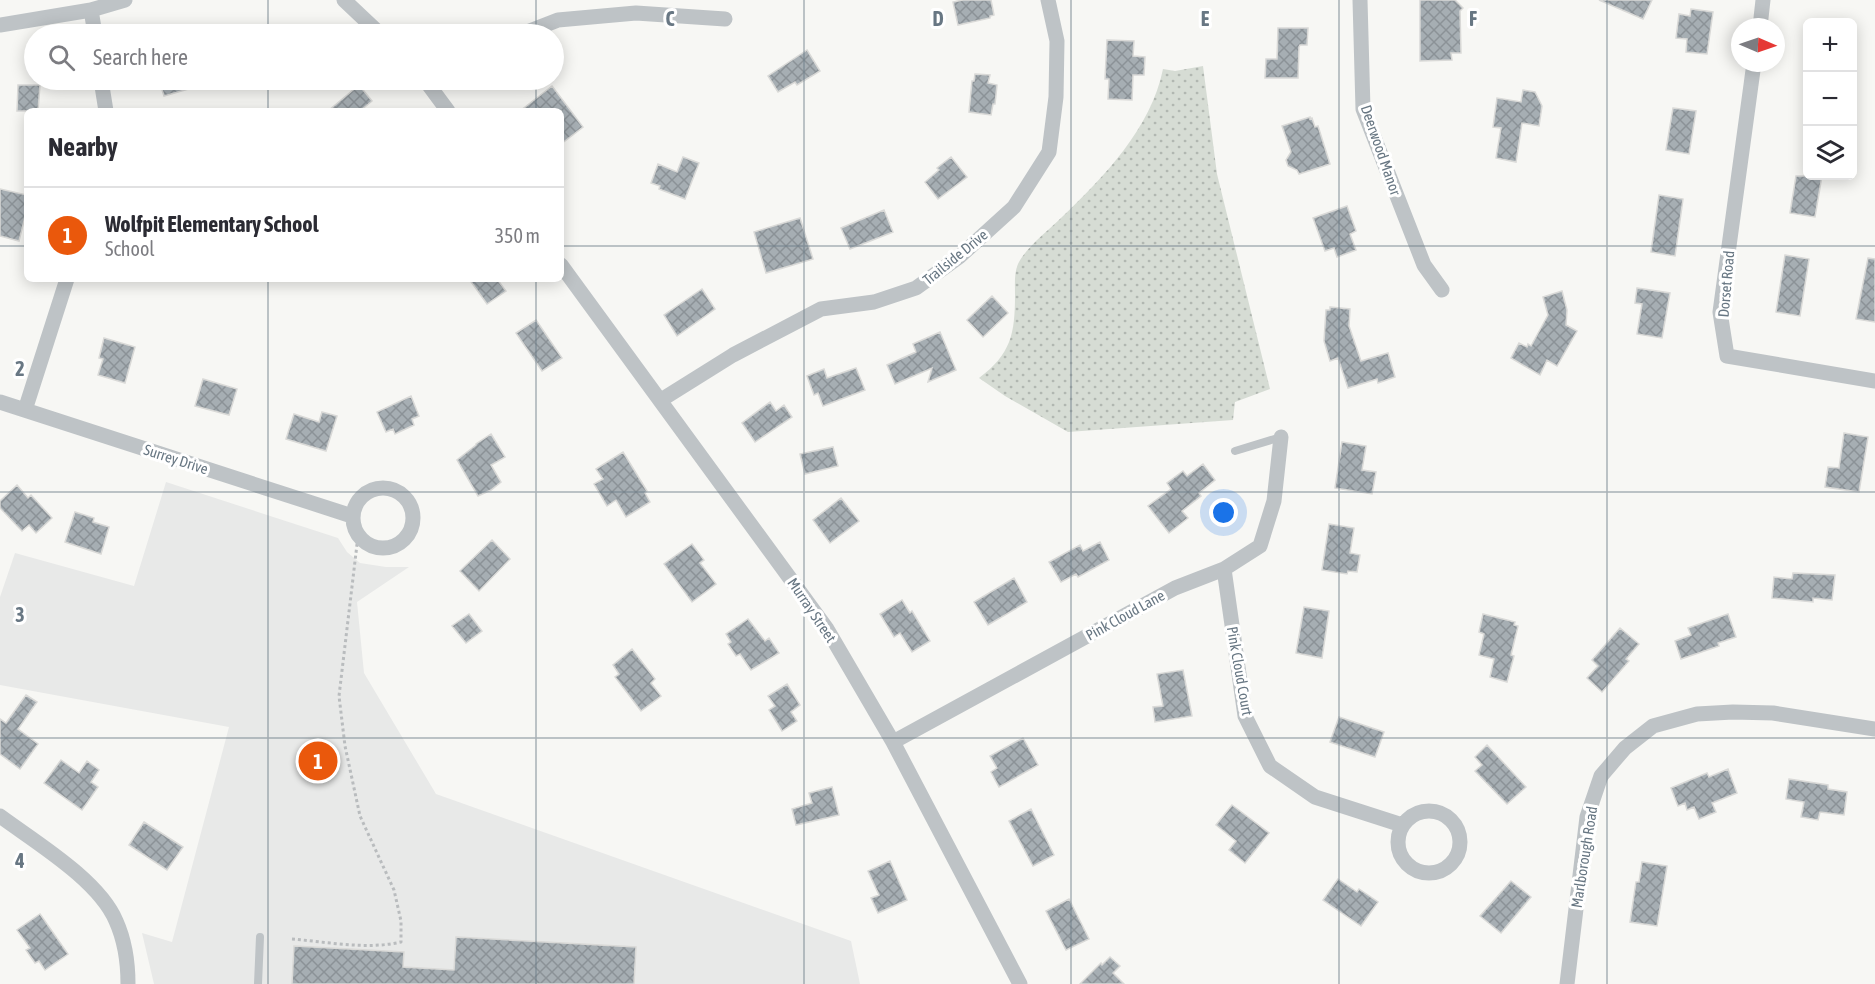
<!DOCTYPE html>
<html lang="en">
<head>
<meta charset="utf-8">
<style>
  :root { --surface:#fff; --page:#f7f7f7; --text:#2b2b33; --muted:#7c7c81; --line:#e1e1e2; --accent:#ea580c }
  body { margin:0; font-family:"Asap Condensed",sans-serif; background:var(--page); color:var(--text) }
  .controls { position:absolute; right:18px; top:18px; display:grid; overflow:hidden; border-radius:9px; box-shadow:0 3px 15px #0003 }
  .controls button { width:54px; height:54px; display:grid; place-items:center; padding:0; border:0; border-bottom:2px solid var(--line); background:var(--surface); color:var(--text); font:30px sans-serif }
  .compass { position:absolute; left:1731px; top:18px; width:54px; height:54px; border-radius:50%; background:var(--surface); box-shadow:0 3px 15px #0003; rotate:92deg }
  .you { position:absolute; left:1224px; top:513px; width:21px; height:21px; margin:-15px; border:4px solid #fff; border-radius:50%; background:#1a73e8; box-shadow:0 0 0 9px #1a73e833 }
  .badge { display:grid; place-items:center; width:39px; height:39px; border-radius:50%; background:var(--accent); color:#fff; font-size:20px; font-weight:700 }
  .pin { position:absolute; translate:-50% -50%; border:3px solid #fff; box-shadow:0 2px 6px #0006 }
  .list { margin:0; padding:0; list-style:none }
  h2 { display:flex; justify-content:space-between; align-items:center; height:78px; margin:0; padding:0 24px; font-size:26px }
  h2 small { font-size:20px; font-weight:400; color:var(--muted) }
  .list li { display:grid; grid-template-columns:39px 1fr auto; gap:18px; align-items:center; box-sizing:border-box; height:96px; padding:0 24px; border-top:2px solid var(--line) }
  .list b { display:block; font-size:22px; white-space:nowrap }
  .list p { margin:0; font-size:20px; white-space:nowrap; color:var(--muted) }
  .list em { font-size:20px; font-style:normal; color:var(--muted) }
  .icon { flex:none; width:33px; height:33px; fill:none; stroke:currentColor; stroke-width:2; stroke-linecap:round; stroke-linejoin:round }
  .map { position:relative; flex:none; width:1875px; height:984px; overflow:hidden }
  .search { position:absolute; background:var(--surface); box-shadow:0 3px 15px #0003; left:24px; top:24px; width:540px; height:66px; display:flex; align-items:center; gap:15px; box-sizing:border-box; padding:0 21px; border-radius:33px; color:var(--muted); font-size:22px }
  .panel { position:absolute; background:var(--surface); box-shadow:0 3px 15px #0003; left:24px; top:108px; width:540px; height:174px; border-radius:9px }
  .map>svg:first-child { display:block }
  .built { fill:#e8e9e8 }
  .park { fill:url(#park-dots) }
  .building { fill:url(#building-cross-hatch); stroke:#d9d9d7; stroke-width:1.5 }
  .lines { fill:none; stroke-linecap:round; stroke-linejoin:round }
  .path { stroke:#b9bcbe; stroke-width:3; stroke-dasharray:3 3; stroke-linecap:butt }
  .lane { stroke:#bec3c6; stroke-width:8 }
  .street { stroke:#bec3c6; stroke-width:15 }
  .grid { fill:none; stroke:#687783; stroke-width:1.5; stroke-opacity:0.55 }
  .labels { text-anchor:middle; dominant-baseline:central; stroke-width:6; stroke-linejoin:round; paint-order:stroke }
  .street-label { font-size:15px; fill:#687783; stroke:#fff }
  .grid-label { font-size:20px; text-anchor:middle; font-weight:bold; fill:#687783; stroke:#fff; stroke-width:6; stroke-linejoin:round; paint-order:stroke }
</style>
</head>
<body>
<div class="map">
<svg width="1875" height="984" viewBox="0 0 1875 984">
  <defs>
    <pattern id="park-dots" width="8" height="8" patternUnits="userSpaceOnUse" patternTransform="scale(1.5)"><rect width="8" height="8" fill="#d6dcd4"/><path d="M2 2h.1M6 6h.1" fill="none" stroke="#b1b7b1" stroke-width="1.8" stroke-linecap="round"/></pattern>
    <pattern id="building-cross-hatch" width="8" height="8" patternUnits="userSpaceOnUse" patternTransform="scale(1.5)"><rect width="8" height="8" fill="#a6aeb3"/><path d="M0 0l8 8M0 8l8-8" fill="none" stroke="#8b9297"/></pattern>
  </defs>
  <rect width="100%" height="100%" fill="#f7f7f4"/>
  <!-- built -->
  <path class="built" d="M166 482 338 538 347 552 360 563 386 567H409L357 602 364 673 436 794 851 941 860 984H154L142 933 172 942 229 727 0 685V597L15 553 134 586Z"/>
  <!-- park -->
  <path class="park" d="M1203 66 1217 174 1270 389 1235 402 1233 420 1068 432 1005 396 979 378C1011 354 1015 334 1015 295 1015 285 1014 273 1018 264 1026 247 1049 230 1062 217 1104 177 1151 128 1163 69L1175 71Z"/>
  <!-- building -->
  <path class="building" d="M963 0H991L994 15 990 16V18L958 25 953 2Z
    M1420 0H1455L1463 8 1460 11 1461 53H1451L1452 60 1420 61Z
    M1599 0H1652L1643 19Z
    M1691 9 1713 12 1707 54 1686 52 1687 39 1676 38 1679 14 1690 16Z
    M1278 28H1308L1307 45H1300L1299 47 1298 78H1265L1266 59H1277Z
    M1107 40 1134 41 1133 56 1145 57 1144 75H1133L1132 100 1108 99 1109 79H1105Z
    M807 50 820 71 797 85 795 82 778 92 768 76Z
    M975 74 990 75 988 83 997 85 995 104H993L991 115 969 112 972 81H974Z
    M159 80H206V84L164 96Z
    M18 85H40L38 111H17Z
    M359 85 372 101 360 111H328Z
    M552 86 583 127 561 144V111H520Z
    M1523 90 1535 92 1542 106 1539 126 1522 123 1516 162 1496 158 1501 128 1493 127 1497 98 1521 102Z
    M1673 108 1696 111 1689 154 1666 150Z
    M1310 117V119L1312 118 1315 127 1318 126 1330 164 1299 174 1297 170 1288 166 1286 160 1291 152 1282 126Z
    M683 157 699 163 685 199 659 189 660 186 651 183 658 164 677 172Z
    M951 157 967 177 938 199 925 182 939 170 937 168Z
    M1796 176H1822L1815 217 1790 213Z
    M0 189 27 195V209L19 241 0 236Z
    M1659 195 1683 199 1675 256 1651 252Z
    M1347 206 1356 231 1350 234 1356 250 1337 257 1334 248 1325 251 1313 218Z
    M884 210 893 232 850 249 841 228Z
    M800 218 813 259 766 273 754 232Z
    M1785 255 1809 259 1800 316 1776 312Z
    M1868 258 1875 259V322L1856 319Z
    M469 279H497L506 291 487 304Z
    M1637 288 1670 293 1662 338 1637 334 1642 304 1635 303Z
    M702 289 715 309 677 336 664 315Z
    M1562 291 1567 310 1566 325 1577 331 1557 366 1547 360 1540 375 1511 358 1519 343 1527 347 1528 344 1531 346 1548 315 1543 297Z
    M992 296 1008 313 983 337 967 320Z
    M1330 307 1350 309 1349 326 1361 361 1388 353 1395 377 1378 383 1377 379 1348 388 1338 358 1330 361 1324 341 1326 310H1330Z
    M536 320 562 358 542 371 516 333Z
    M940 332 956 370 928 382 932 368 895 384 887 365 916 352 913 344Z
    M104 338 135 347 125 383 98 375 103 359 99 358Z
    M856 368 865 390 823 406 818 393 814 395 807 376 824 369 827 378Z
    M203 379 237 389 229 415 195 406Z
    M411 396 419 416 412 419 414 425 395 434 393 429 386 432 377 412Z
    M770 402 776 411 784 405 792 417 755 442 742 423Z
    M322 412 337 416 326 451 286 439 294 414 319 422Z
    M1844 433 1868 437 1859 492 1825 487 1828 467 1839 468Z
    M491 434 505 457 491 465 501 482 491 490 478 496 457 460 476 445V444Z
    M1342 442 1366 446 1362 470 1376 472 1372 494 1335 488Z
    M833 447 838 466 805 474 800 454Z
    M623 452 647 491 645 493 650 502 626 517 616 500 607 506 594 484 603 479 596 469Z
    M1203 464 1215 480 1199 493 1201 496 1182 511 1188 518 1169 533 1148 506 1171 489 1167 483 1183 471 1187 476Z
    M17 485 28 498 31 495 52 518 36 533 29 525 22 531 0 508V501Z
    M841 498 859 521 830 543 813 520Z
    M75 512 94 518 93 522 109 527 101 554 65 542Z
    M1329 524 1354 528 1350 553 1360 555 1357 572 1348 571 1347 574 1322 570Z
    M492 540 510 559 479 591 460 571Z
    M1100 542 1109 560 1078 577 1076 574 1061 582 1049 562 1080 545 1083 551Z
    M692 544 704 560 700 563 716 584 692 602 664 564Z
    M1793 573 1835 575 1832 600 1813 598V602L1772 598 1774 577 1792 579Z
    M1014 578 1027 602 988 625 974 602Z
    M902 600 910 613 912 611 930 641 912 652 900 633 894 637 880 614Z
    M1304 607 1329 611 1322 658 1296 653Z
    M469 614 482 631 466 643 452 626Z
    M1483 614 1515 622 1514 625 1518 626 1511 655 1514 656 1507 682 1490 677 1494 659 1479 655 1484 634 1479 632Z
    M1728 614 1736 637 1718 643 1719 646 1681 659 1675 641 1691 635 1688 628Z
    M748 619 765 641 769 638 779 653 751 670 740 654 736 656 728 644 731 642 726 634Z
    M1620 628 1639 644 1626 659 1629 661 1602 692 1587 678 1598 666 1592 660Z
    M632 649 655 679 651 683 661 696 641 711 615 677 619 674 613 665Z
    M1183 670 1192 716 1155 722 1153 707 1163 706 1157 674Z
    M787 684 800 705 791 712 797 721 782 731 769 710 775 706 768 696Z
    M26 695 37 702 18 729 38 744 20 769 0 754V719L6 723Z
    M1339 717 1384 732 1375 757 1330 742Z
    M1023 738 1038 765 999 787 991 772 997 768 990 756Z
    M1487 745 1526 787 1507 804 1475 771 1482 765 1475 757Z
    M61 760 79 773 87 761 99 770 91 782 98 787 82 810 44 783Z
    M1728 769 1737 793 1712 803 1716 812 1699 819 1694 807 1687 810 1685 803 1678 806 1671 788 1707 773 1709 777Z
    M1789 779 1828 785V789L1847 792 1844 815 1820 812 1818 820 1801 817 1804 802 1786 799Z
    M832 787 839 815 796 825 792 809 812 803 809 793Z
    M1232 805 1269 833 1245 863 1229 850 1236 841 1216 825Z
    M1031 809 1054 855 1033 866 1009 821Z
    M144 822 183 847 167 870 129 845Z
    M890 861 907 900 878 913 871 898 879 895 868 871Z
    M1642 862 1667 866 1657 926 1630 922 1636 882H1639Z
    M1338 879 1357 892 1359 889 1378 902 1361 926 1323 900Z
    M1511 881 1531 897 1501 933 1480 916Z
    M1069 899 1089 939 1066 950 1046 911Z
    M40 914 68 954 45 970 39 961 35 963 26 950 30 948 17 930Z
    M456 937 636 947 634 984H292L294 946 404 952 403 967 454 970Z
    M1110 957 1120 966 1113 973 1124 984H1080L1101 963 1102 965Z"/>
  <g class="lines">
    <!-- path -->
    <path class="path" d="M292 939C328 942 366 950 401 942V921L394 890 360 816 345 746 339 696 358 536"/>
    <!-- lane -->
    <path class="lane" d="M1235 451 1281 437
      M258 984 260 937"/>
    <!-- street -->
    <path class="street" d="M344 0 380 34
      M1360 0 1363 109 1424 265 1442 290
      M91 10 95 34
      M0 25 91 10 125 0
      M1760 27 1763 0
      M522 34 558 20 636 13 725 19
      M1754 63 1720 312 1727 356 1875 381
      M101 80 106 111
      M425 80 448 111
      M561 265 827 629 893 742 1020 984
      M661 400 733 355 821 309 874 302 916 288 959 257 1014 207 1049 152 1056 97 1057 41 1048 0
      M0 402 352 516
      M25 410 67 279
      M353 518a30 30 0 1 1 60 0a30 30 0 1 1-60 0Z
      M1224 569 1245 716 1270 766 1315 797 1402 825
      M893 742 1175 588 1224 569 1260 546 1274 501 1281 437
      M1398 842a31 31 0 1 1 62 0a31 31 0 1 1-62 0Z
      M0 816C35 842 99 880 116 921 125 941 128 962 128 984
      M1567 984 1587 817 1601 776 1625 748 1653 726 1697 714 1733 712 1773 713 1875 729"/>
  </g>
  <!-- grid -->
  <path class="grid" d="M268 0V34M536 0V34M804 0V984M1071 0V984M1339 0V984M1607 0V984M268 80V111M536 80V111M0 246H27M561 246H1875M268 279V984M536 279V984M0 492H1875M0 738H1875"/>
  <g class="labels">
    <!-- street labels -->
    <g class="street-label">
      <text transform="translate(1381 150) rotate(71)">Deerwood Manor</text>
      <text transform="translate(955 257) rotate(-39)">Trailside Drive</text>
      <text transform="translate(1726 284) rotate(-85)">Dorset Road</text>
      <text transform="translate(176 459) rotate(18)">Surrey Drive</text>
      <text transform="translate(812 610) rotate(56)">Murray Street</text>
      <text transform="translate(1125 615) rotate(-29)">Pink Cloud Lane</text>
      <text transform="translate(1240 671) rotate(80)">Pink Cloud Court</text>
      <text transform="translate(1584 857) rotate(-81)">Marlborough Road</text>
    </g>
  </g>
  <g class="grid-label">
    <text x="670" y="26">C</text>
    <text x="938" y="26">D</text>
    <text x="1205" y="26">E</text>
    <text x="1473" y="26">F</text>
    <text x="20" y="376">2</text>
    <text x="20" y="622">3</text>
    <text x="20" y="868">4</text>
  </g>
</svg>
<div class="controls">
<button>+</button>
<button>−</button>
<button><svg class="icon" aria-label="layers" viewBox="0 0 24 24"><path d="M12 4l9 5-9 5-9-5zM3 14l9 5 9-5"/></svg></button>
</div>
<svg class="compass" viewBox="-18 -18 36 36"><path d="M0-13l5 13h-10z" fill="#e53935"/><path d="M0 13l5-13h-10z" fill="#7c7c81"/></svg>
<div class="you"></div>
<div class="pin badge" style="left:318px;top:761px">1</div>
<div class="search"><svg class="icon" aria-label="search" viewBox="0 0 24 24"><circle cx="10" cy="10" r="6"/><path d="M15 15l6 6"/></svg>Search here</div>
<section class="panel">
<h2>Nearby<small></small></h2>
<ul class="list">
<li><span class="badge">1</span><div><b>Wolfpit Elementary School</b><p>School</p></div><em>350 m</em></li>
</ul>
</section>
</div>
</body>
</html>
